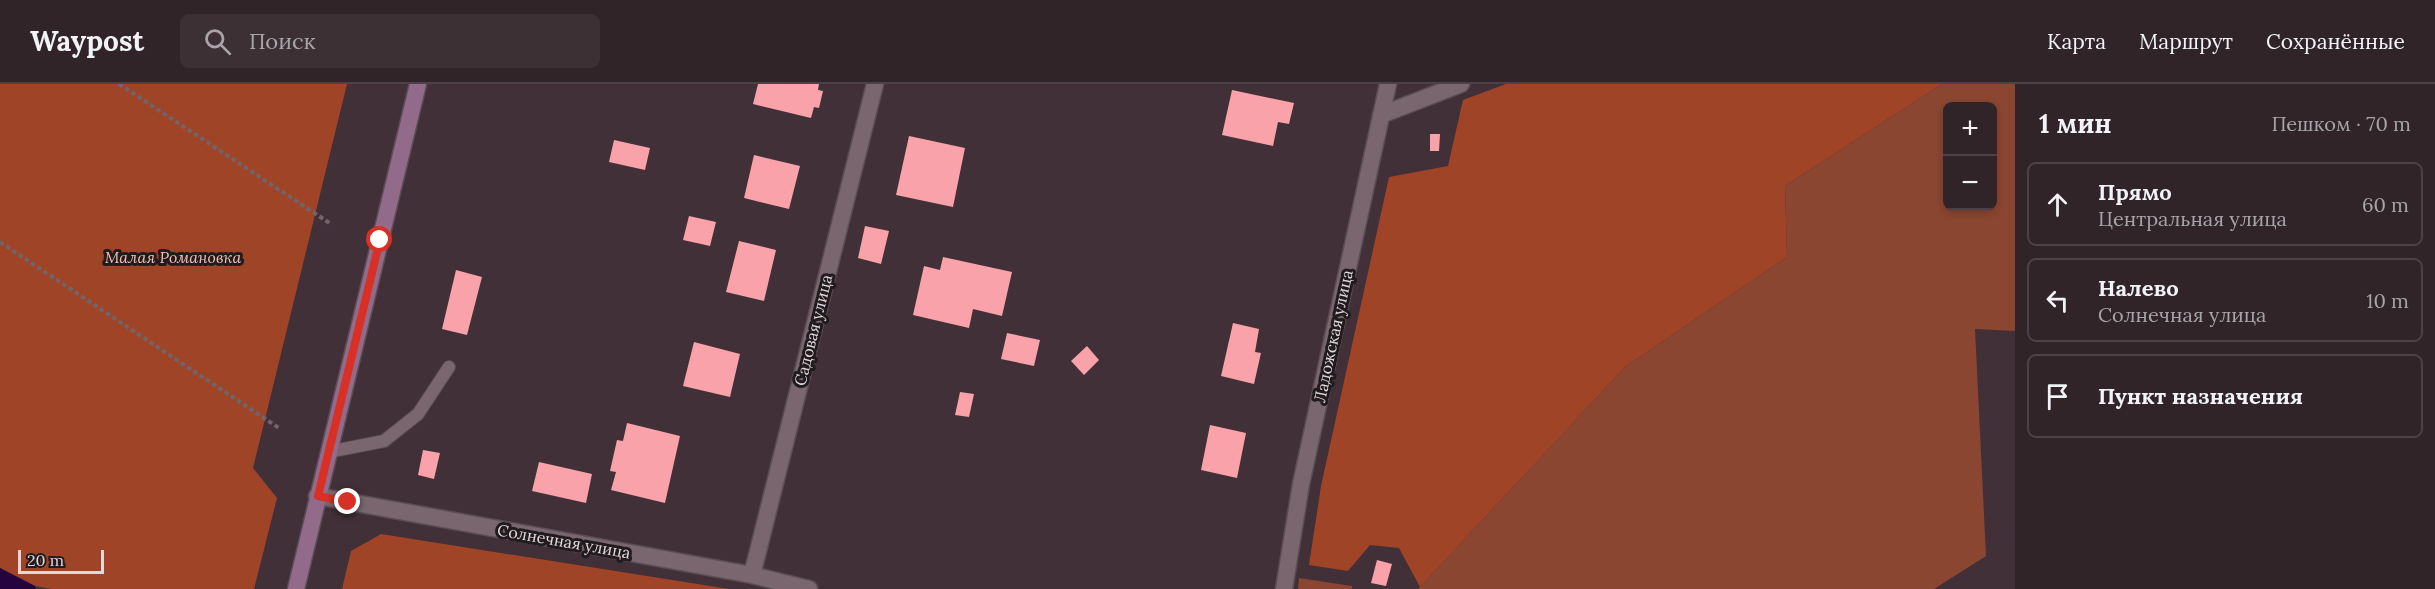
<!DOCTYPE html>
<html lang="ru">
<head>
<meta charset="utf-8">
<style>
  :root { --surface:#312429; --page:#3d3035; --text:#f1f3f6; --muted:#a8a4a8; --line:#4c4146 }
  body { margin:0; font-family:Lora,serif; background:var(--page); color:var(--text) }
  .controls { position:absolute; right:18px; top:18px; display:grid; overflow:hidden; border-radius:9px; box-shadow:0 3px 9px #0003 }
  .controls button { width:54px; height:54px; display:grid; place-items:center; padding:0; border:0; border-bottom:2px solid var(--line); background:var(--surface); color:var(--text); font:30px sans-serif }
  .scale { position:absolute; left:18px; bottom:15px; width:86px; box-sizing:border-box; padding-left:6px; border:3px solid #e2d7dc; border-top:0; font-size:16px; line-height:21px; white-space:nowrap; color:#e2d7dc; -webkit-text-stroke:4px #221b1e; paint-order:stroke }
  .stop { position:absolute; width:18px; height:18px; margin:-14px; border:4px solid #d93025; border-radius:50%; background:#fff }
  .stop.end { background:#d93025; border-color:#fff; box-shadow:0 2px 6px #0008 }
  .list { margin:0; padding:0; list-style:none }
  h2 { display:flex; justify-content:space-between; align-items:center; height:78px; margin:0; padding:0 24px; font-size:26px }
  h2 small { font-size:20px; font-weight:400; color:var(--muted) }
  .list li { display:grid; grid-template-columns:39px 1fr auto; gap:18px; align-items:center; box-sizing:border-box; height:84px; margin:0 12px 12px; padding:0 12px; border:2px solid var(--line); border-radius:9px }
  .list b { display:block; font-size:22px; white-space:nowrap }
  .list p { margin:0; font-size:20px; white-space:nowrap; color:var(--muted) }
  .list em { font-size:20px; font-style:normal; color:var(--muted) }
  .icon { flex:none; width:33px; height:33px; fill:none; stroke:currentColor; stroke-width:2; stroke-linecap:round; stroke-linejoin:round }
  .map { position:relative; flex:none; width:2015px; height:505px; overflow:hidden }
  header { display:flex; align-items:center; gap:36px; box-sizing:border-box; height:84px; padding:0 30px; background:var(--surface); border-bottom:2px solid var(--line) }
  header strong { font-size:28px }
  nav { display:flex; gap:33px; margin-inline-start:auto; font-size:21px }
  .search { width:420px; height:54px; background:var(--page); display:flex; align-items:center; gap:15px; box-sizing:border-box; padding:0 21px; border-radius:9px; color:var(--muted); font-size:22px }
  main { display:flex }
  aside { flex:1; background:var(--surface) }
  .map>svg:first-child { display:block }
  .green { fill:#8a4631; fill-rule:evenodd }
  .forest { fill:#a04427 }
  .water { fill:#25033f }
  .building { fill:#f9a2a9 }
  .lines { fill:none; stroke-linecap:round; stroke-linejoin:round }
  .service-casing { stroke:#5b4d54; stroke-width:14 }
  .minor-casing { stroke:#5b4d54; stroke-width:19 }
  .secondary-casing { stroke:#5b4d54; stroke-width:19 }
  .path { stroke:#726369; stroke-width:4; stroke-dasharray:4.5 3; stroke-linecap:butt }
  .service { stroke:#79666e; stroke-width:12 }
  .minor { stroke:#79666e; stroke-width:16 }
  .secondary { stroke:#926b8a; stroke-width:16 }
  .route { stroke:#d93025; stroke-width:8 }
  .labels { text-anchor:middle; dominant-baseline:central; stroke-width:6; stroke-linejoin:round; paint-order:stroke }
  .park-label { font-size:16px; font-style:italic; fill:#f3c0af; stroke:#221b1e }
  .street-label { font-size:16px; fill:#e2d7dc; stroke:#221b1e }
</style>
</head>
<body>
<header>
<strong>Waypost</strong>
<div class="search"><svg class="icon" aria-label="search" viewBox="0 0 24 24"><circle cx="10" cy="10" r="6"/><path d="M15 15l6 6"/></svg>Поиск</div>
<nav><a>Карта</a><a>Маршрут</a><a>Сохранённые</a></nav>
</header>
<main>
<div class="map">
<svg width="2015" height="505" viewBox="0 0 2015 505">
  <rect width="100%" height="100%" fill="#413037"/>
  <!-- green -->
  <path class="green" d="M1942 0H2015V247L1975 245 1986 472 1934 505H1418L1625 283 1787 173 1785 102ZM1948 22H1992V122H1948Z
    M1299 494 1352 502V505H1298Z"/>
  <!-- forest -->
  <path class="forest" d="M0 0H347L253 384 277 414 254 505H52L35 502 0 484Z
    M1506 0H1942L1785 102 1787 173 1625 283 1420 503 1399 464 1370 461 1348 487 1309 481 1321 402 1389 93 1448 82 1463 16Z
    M381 450 729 505H342L351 467Z"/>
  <!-- water -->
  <path class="water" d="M0 484 35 502 36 505H0Z"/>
  <!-- building -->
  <path class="building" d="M758 0H819L818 6 823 7 819 24 814 23 811 34 753 20Z
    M1232 6 1294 19 1289 40 1278 38 1273 62 1222 51Z
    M1430 50H1440L1439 67H1430Z
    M909 52 965 64 953 123 896 111Z
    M614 56 650 64 645 86 609 78Z
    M754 71 800 82 789 125 744 114Z
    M689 132 716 138 710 162 683 156Z
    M865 142 889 147 881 180 858 174Z
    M739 157 776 166 764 217 726 208Z
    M943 173 1012 188 1002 232 973 225 969 244 913 231 924 182 940 186Z
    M456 186 482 193 467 251 442 245Z
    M1233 239 1259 245 1255 268 1261 269 1254 300 1221 292Z
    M1007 249 1040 256 1034 282 1001 275Z
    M694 258 740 270 730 313 683 302Z
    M1087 262 1099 276 1084 291 1071 277Z
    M960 308 974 310 969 333 955 331Z
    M627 339 680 352 665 419 611 406 616 388 610 387 617 356 623 357Z
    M1210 341 1246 349 1237 394 1201 386Z
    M423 366 440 369 434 395 418 391Z
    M539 378 592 390 586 419 532 407Z
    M1377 476 1392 480 1386 502 1371 499Z"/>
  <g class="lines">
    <defs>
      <path id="service" d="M328 368 384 357 418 330 449 283"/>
      <path id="minor" d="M1381 31 1461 0
        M317 412 752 491 809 505
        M752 491 875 0
        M1284 505 1301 400 1388 0"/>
      <path id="secondary" d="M296 505 418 0"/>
    </defs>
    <!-- service casing -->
    <use href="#service" class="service-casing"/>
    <!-- minor casing -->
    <use href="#minor" class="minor-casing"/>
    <!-- secondary casing -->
    <use href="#secondary" class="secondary-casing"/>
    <!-- path -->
    <path class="path" d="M119 0 331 140
      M0 158 279 344"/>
    <!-- service -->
    <use href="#service" class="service"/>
    <!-- minor -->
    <use href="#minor" class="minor"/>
    <!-- secondary -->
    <use href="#secondary" class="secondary"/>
  </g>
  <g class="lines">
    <!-- route -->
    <path class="route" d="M348 418 318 412 380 156"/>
  </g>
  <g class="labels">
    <!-- park labels -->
    <g class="park-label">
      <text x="173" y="173">Малая Романовка</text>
    </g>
    <!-- street labels -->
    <g class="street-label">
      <text transform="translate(813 246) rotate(-76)">Садовая улица</text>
      <text transform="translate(1333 252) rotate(-78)">Ладожская улица</text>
      <text transform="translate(564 457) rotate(10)">Солнечная улица</text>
    </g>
  </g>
</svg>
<div class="controls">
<button>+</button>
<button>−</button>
</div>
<div class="scale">20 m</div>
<div class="stop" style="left:380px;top:156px"></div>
<div class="stop end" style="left:348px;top:418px"></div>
</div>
<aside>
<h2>1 мин<small>Пешком · 70 m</small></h2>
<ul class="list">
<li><svg class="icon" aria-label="ahead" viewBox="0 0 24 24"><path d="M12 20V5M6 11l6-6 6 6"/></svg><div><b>Прямо</b><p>Центральная улица</p></div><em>60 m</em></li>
<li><svg class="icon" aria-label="left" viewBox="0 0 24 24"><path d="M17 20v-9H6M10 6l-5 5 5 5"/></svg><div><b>Налево</b><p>Солнечная улица</p></div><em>10 m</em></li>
<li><svg class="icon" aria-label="arrive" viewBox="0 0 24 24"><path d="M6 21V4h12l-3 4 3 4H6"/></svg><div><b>Пункт назначения</b></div></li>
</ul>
</aside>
</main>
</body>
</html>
